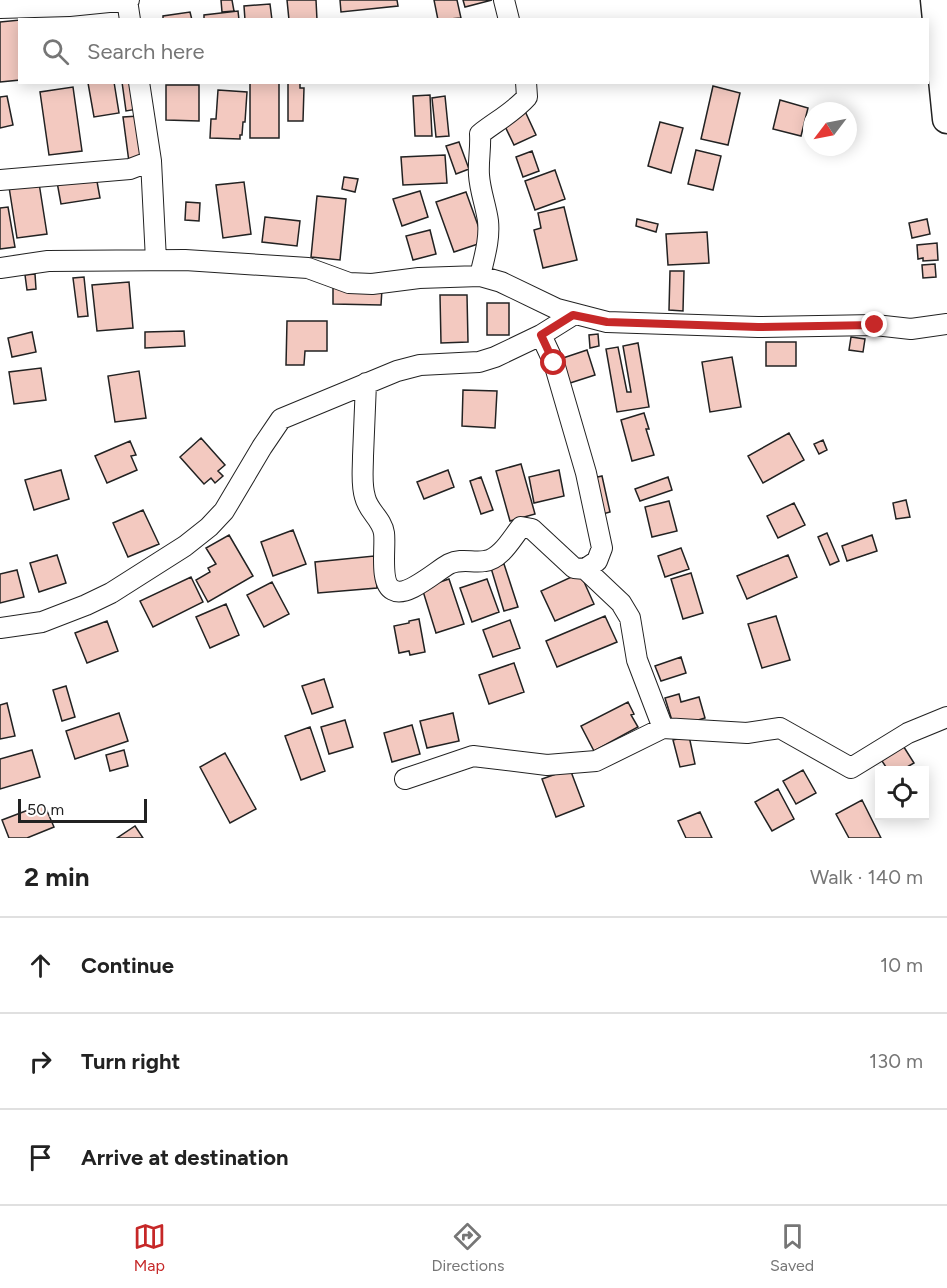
<!DOCTYPE html>
<html lang="en">
<head>
<meta charset="utf-8">
<style>
  :root { --surface:#fff; --page:#f2f2f2; --text:#222; --muted:#767676; --line:#e0e0e0; --accent:#c62828 }
  body { margin:0; font-family:Figtree,sans-serif; background:var(--page); color:var(--text) }
  .controls { position:absolute; right:18px; bottom:18px; display:grid; overflow:hidden; border-radius:0px; box-shadow:0 3px 15px #0003 }
  .controls button { width:54px; height:54px; display:grid; place-items:center; padding:0; border:0; border-bottom:2px solid var(--line); background:var(--surface); color:var(--text); font:30px sans-serif }
  .compass { position:absolute; left:803px; top:102px; width:54px; height:54px; border-radius:50%; background:var(--surface); box-shadow:0 3px 15px #0003; rotate:238deg }
  .scale { position:absolute; left:18px; bottom:15px; width:129px; box-sizing:border-box; padding-left:6px; border:3px solid #222; border-top:0; font-size:16px; line-height:21px; white-space:nowrap; color:#222; -webkit-text-stroke:4px #fff; paint-order:stroke }
  .stop { position:absolute; width:18px; height:18px; margin:-14px; border:4px solid #c62828; border-radius:50%; background:#fff }
  .stop.end { background:#c62828; border-color:#fff; box-shadow:0 2px 6px #0008 }
  .list { margin:0; padding:0; list-style:none }
  h2 { display:flex; justify-content:space-between; align-items:center; height:78px; margin:0; padding:0 24px; font-size:26px }
  h2 small { font-size:20px; font-weight:400; color:var(--muted) }
  .list li { display:grid; grid-template-columns:39px 1fr auto; gap:18px; align-items:center; box-sizing:border-box; height:96px; padding:0 24px; border-top:2px solid var(--line) }
  .list b { display:block; font-size:22px; white-space:nowrap }
  .list em { font-size:20px; font-style:normal; color:var(--muted) }
  .icon { flex:none; width:33px; height:33px; fill:none; stroke:currentColor; stroke-width:2; stroke-linecap:round; stroke-linejoin:round }
  .map { position:relative; flex:none; width:947px; height:838px; overflow:hidden }
  .search { position:absolute; background:var(--surface); box-shadow:0 3px 15px #0003; left:18px; right:18px; top:18px; height:66px; display:flex; align-items:center; gap:15px; box-sizing:border-box; padding:0 21px; border-radius:0px; color:var(--muted); font-size:22px }
  .sheet { height:366px; background:var(--surface) }
  nav { display:flex; justify-content:space-around; align-items:center; box-sizing:border-box; height:84px; border-top:2px solid var(--line); background:var(--surface); font-size:16px; color:var(--muted) }
  nav a { display:grid; justify-items:center; gap:3px }
  nav .on { color:var(--accent) }
  .map>svg:first-child { display:block }
  .building { fill:#f3c9c0; stroke:#222; stroke-width:1.5 }
  .lines { fill:none; stroke-linecap:round; stroke-linejoin:round }
  .minor-casing { stroke:#222; stroke-width:22 }
  .highway-casing { stroke:#222; stroke-width:31 }
  .minor { stroke:#fff; stroke-width:20 }
  .highway { stroke:#fff; stroke-width:28 }
  .route { stroke:#c62828; stroke-width:8 }
</style>
</head>
<body>
<div class="map">
<svg width="947" height="838" viewBox="0 0 947 838">
  <rect width="100%" height="100%" fill="#fff"/>
  <!-- building -->
  <path class="building" d="M221 0H232L234 11 222 12Z
    M287 0H316L317 20H289Z
    M340 0H397L398 6 341 12Z
    M434 0H457L461 18 438 20Z
    M463 0H492L465 7Z
    M270 4 272 20H245L244 6Z
    M238 11 239 20H204V15Z
    M190 12 192 20H163V16Z
    M20 20V80L0 82V22Z
    M114 82 119 113 94 117 88 83Z
    M122 82H135L138 109 126 111Z
    M250 82H279V138H250Z
    M288 82H300V88H304L303 121H288Z
    M166 85H199V121L166 120Z
    M713 86 740 93 728 145 701 139Z
    M73 87 82 151 49 155 40 92Z
    M218 90 247 92 245 122H243L242 135H240V139L210 138 211 119H216Z
    M430 95 432 136H415L413 96Z
    M7 96 13 125 0 128V97Z
    M445 96 449 136 436 137 432 98Z
    M780 100 808 108 801 136 773 129Z
    M524 109 536 135 514 145 502 120Z
    M139 116 144 161 129 162 123 117Z
    M660 122 683 128 671 173 648 166Z
    M459 142 469 169 456 174 446 146Z
    M696 150 721 156 713 190 688 184Z
    M532 151 539 171 523 177 516 157Z
    M445 155 447 183 403 185 401 157Z
    M555 170 565 199 535 210 525 181Z
    M96 176 100 198 61 204 57 182Z
    M344 177 358 179 355 192 342 189Z
    M244 182 251 234 223 238 216 185Z
    M39 183 47 234 17 238 9 187Z
    M420 191 428 217 402 226 393 199Z
    M466 192 484 242 454 252 436 202Z
    M317 196 346 199 340 260 311 257Z
    M186 202 200 203 199 221 185 220Z
    M8 207 15 247 0 249V208Z
    M564 207 577 260 543 268 534 230 541 228 538 213Z
    M265 217 300 221 297 246 262 242Z
    M637 219 658 224 656 232 636 226Z
    M927 219 930 234 912 238 909 223Z
    M430 230 436 254 413 260 406 236Z
    M707 232 709 263 668 265 666 234Z
    M937 243 938 260 923 261V258L918 259 917 245Z
    M935 264 936 277 923 278 922 265Z
    M670 271H684L683 311 669 310Z
    M35 274 36 289 27 290 25 275Z
    M84 277 88 316 78 317 73 278Z
    M129 282 133 328 97 331 92 285Z
    M333 287 382 289 381 305 333 304Z
    M440 295H467L468 342 441 343Z
    M487 303H509V335H487Z
    M287 321H327V351H305L304 365H286Z
    M184 331 185 346 145 348V332Z
    M32 332 36 352 12 357 8 338Z
    M598 334 599 346 590 348 589 335Z
    M851 337 865 339 863 352 849 350Z
    M766 342H796V366H766Z
    M638 343 649 407 617 412 606 349 618 347 627 392H631L623 346Z
    M587 350 595 375 567 384 560 359Z
    M732 357 741 407 710 412 702 362Z
    M41 368 46 400 14 404 9 372Z
    M139 371 146 418 115 422 108 376Z
    M463 390 497 391 495 428 462 426Z
    M644 413 649 429H646L654 455 632 461 621 420Z
    M789 433 804 460 763 483 748 456Z
    M201 438 225 465 218 471 223 476 215 483 211 478 204 484 180 457Z
    M823 440 827 450 819 454 814 444Z
    M130 441 136 455 131 456 137 470 107 483 95 456Z
    M521 464 535 514 510 521 496 471Z
    M61 470 69 499 34 510 25 480Z
    M448 470 454 487 424 499 417 482Z
    M559 470 564 496 534 503 529 477Z
    M602 476 610 512 599 515 589 479Z
    M481 477 493 510 481 514 470 481Z
    M668 477 672 490 640 501 635 489Z
    M906 500 910 517 896 519 893 503Z
    M669 501 677 531 652 537 645 507Z
    M794 503 805 525 778 538 767 516Z
    M143 510 159 544 128 557 113 523Z
    M293 530 306 564 273 576 261 542Z
    M827 533 839 561 830 565 818 537Z
    M229 535 253 576 208 602 196 580 210 572 208 568 216 564 206 548Z
    M872 535 877 551 847 561 842 546Z
    M681 548 689 569 665 577 658 556Z
    M57 555 66 583 39 592 30 563Z
    M788 555 797 577 747 599 737 576Z
    M374 556 377 588 318 593 315 562Z
    M504 564 518 607 504 611 491 568Z
    M17 570 24 597 0 603V574Z
    M580 573 594 604 555 621 541 591Z
    M691 573 703 613 683 619 671 579Z
    M191 577 203 602 153 627 140 601Z
    M449 579 464 624 436 633 422 588Z
    M487 579 499 612 472 622 460 588Z
    M272 582 289 614 264 627 247 595Z
    M226 604 239 635 210 648 196 617Z
    M605 616 617 642 557 667 546 641Z
    M776 616 790 660 762 668 748 624Z
    M419 619 425 652 410 655 409 651 399 653 394 626 409 623V621Z
    M510 620 520 648 493 657 483 630Z
    M107 621 118 651 87 663 75 633Z
    M681 657 686 673 661 681 655 666Z
    M514 663 524 692 489 704 479 675Z
    M324 679 333 707 312 714 302 686Z
    M66 686 75 717 62 721 53 690Z
    M679 694 681 702 699 697 705 718 674 727 665 698Z
    M628 702 634 714 631 715 638 727 594 751 581 726Z
    M7 703 15 736 0 739V705Z
    M119 713 128 741 75 759 66 731Z
    M453 713 459 741 427 748 420 721Z
    M345 720 353 747 329 754 321 727Z
    M412 725 420 754 392 762 384 733Z
    M310 727 325 771 301 780 285 736Z
    M689 736 695 764 680 767 673 740Z
    M902 744 914 763 902 770H888L880 758Z
    M32 750 40 777 0 789V759Z
    M124 750 128 766 110 771 106 755Z
    M225 753 256 809 230 823 200 767Z
    M570 769 584 806 556 817 542 779Z
    M803 770 816 793 796 804 783 781Z
    M778 789 794 819 772 831 755 802Z
    M862 800 881 838H849L836 814Z
    M44 804 54 827 27 838H9L2 820Z
    M700 812 712 838H686L678 821Z
    M135 826 143 838H117Z"/>
  <g class="lines">
    <defs>
      <path id="minor" d="M127 0 130 20
        M504 0 509 20
        M0 8 69 6 129 0
        M139 82 151 161 156 260
        M0 180 130 169 151 161
        M0 268 48 261 185 260 308 268 349 283 372 284 419 278 480 276 501 282 557 309 607 322 758 327 875 325 911 329 947 324
        M480 276C484 258 490 240 488 221 486 206 480 191 479 175 478 161 481 148 480 134 495 122 514 112 527 97L526 82
        M541 335 554 363 586 473 602 548 597 561 585 569
        M366 383C365 407 364 432 363 456 363 470 361 484 365 497 368 511 382 519 384 533 386 546 379 583 393 590 407 598 436 571 449 564 462 558 472 563 485 561 501 559 512 538 521 527L532 529 574 568 585 569 621 603 630 618 637 660 663 728 596 761 547 765 473 756 405 779
        M0 628 42 622 86 605 111 593 185 546 209 527 224 511 262 447 281 419 397 371 420 365 479 362 495 357 541 335 573 315
        M663 728 747 733 780 728 851 768 908 733 947 717"/>
      <path id="highway" d="M935 0 947 119"/>
    </defs>
    <!-- minor casing -->
    <use href="#minor" class="minor-casing"/>
    <!-- highway casing -->
    <use href="#highway" class="highway-casing"/>
    <!-- minor -->
    <use href="#minor" class="minor"/>
    <!-- highway -->
    <use href="#highway" class="highway"/>
  </g>
  <g class="lines">
    <!-- route -->
    <path class="route" d="M554 363 541 335 573 315 607 322 758 327 875 325"/>
  </g>
</svg>
<div class="controls">
<button><svg class="icon" aria-label="locate" viewBox="0 0 24 24"><circle cx="12" cy="12" r="6"/><path d="M12 2v4M12 18v4M2 12h4M18 12h4"/></svg></button>
</div>
<svg class="compass" viewBox="-18 -18 36 36"><path d="M0-13l5 13h-10z" fill="#e53935"/><path d="M0 13l5-13h-10z" fill="#767676"/></svg>
<div class="scale">50 m</div>
<div class="stop" style="left:554px;top:363px"></div>
<div class="stop end" style="left:875px;top:325px"></div>
<div class="search"><svg class="icon" aria-label="search" viewBox="0 0 24 24"><circle cx="10" cy="10" r="6"/><path d="M15 15l6 6"/></svg>Search here</div>
</div>
<section class="sheet">
<h2>2 min<small>Walk · 140 m</small></h2>
<ul class="list">
<li><svg class="icon" aria-label="ahead" viewBox="0 0 24 24"><path d="M12 20V5M6 11l6-6 6 6"/></svg><div><b>Continue</b></div><em>10 m</em></li>
<li><svg class="icon" aria-label="right" viewBox="0 0 24 24"><path d="M7 20v-9h11M14 6l5 5-5 5"/></svg><div><b>Turn right</b></div><em>130 m</em></li>
<li><svg class="icon" aria-label="arrive" viewBox="0 0 24 24"><path d="M6 21V4h12l-3 4 3 4H6"/></svg><div><b>Arrive at destination</b></div></li>
</ul>
</section>
<nav>
<a class="on"><svg class="icon" aria-label="map" viewBox="0 0 24 24"><path d="M3 6l6-2 6 2 6-2v14l-6 2-6-2-6 2zM9 4v14M15 6v14"/></svg>Map</a>
<a><svg class="icon" aria-label="directions" viewBox="0 0 24 24"><path d="M12 3l9 9-9 9-9-9zM9 14v-3h6M13 9l2 2-2 2"/></svg>Directions</a>
<a><svg class="icon" aria-label="saved" viewBox="0 0 24 24"><path d="M7 4h10v16l-5-4-5 4z"/></svg>Saved</a>
</nav>
</body>
</html>
